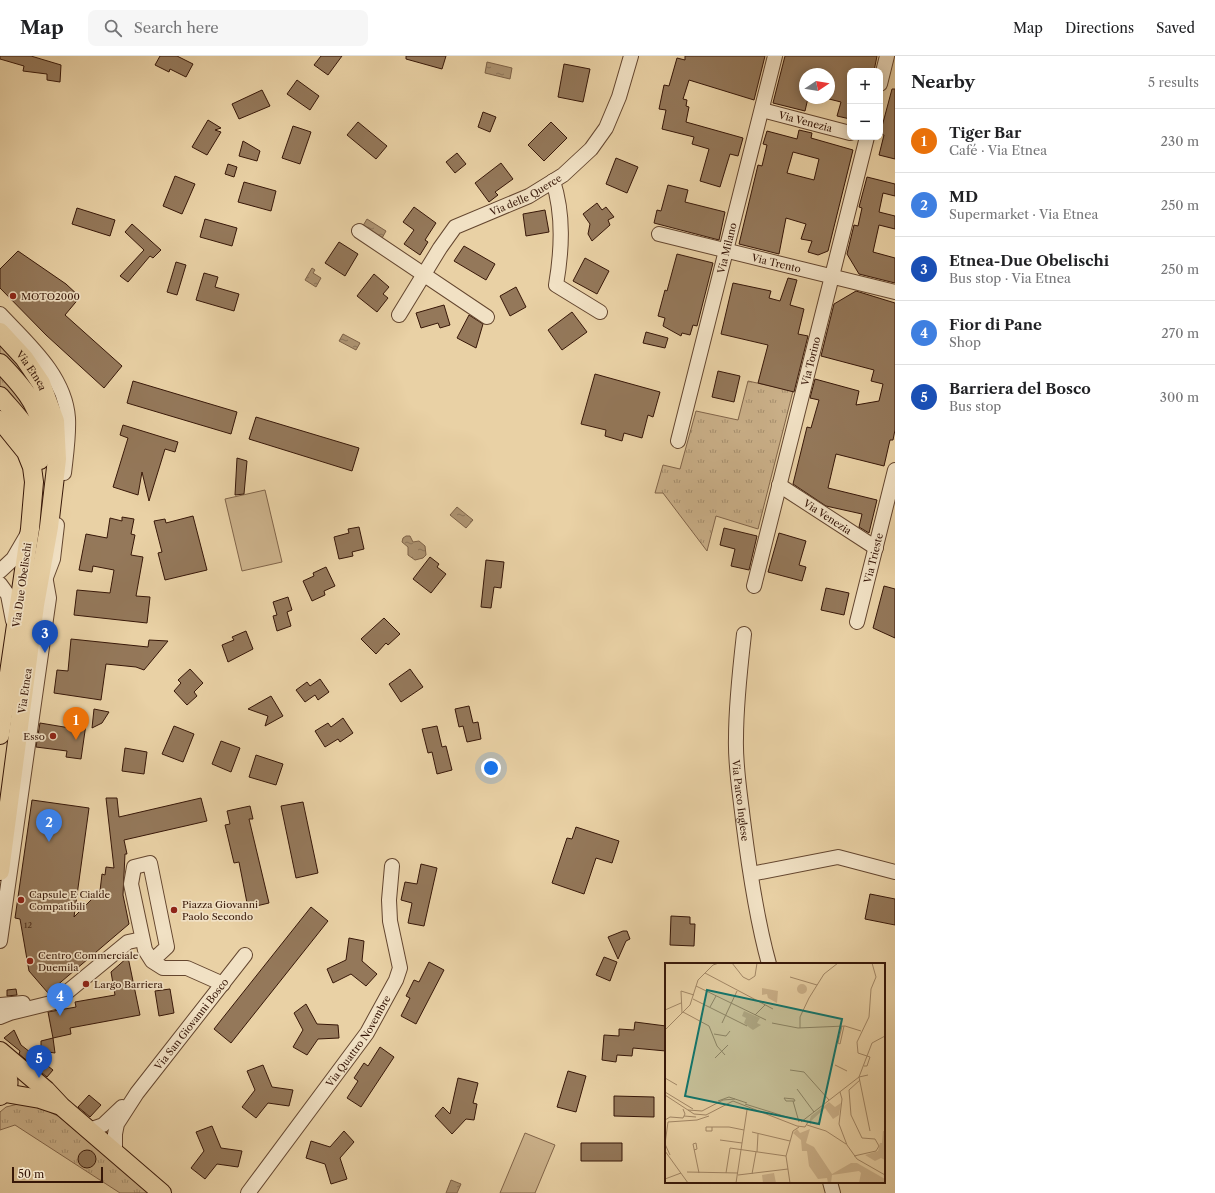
<!DOCTYPE html>
<html lang="en">
<head>
<meta charset="utf-8">
<style>
  :root { --surface:#fff; --page:#f6f6f6; --text:#202124; --muted:#757577; --line:#e0e0e0; --accent:#8f2418 }
  body { margin:0; font-family:"Libre Caslon Text",serif; background:var(--page); color:var(--text) }
  .controls { position:absolute; right:12px; top:12px; display:grid; overflow:hidden; border-radius:8px; box-shadow:0 2px 10px #0003 }
  .controls button { width:36px; height:36px; display:grid; place-items:center; padding:0; border:0; border-bottom:1px solid var(--line); background:var(--surface); color:var(--text); font:20px sans-serif }
  .compass { position:absolute; left:799px; top:12px; width:36px; height:36px; border-radius:50%; background:var(--surface); box-shadow:0 2px 10px #0003; rotate:78deg }
  .scale { position:absolute; left:12px; bottom:10px; width:91px; box-sizing:border-box; padding-left:4px; border:2px solid #371708; border-top:0; font-size:11px; line-height:14px; white-space:nowrap; color:#371708; -webkit-text-stroke:3px #f1e1c4; paint-order:stroke }
  .you { position:absolute; left:491px; top:712px; width:14px; height:14px; margin:-10px; border:3px solid #fff; border-radius:50%; background:#1a73e8; box-shadow:0 0 0 6px #1a73e833 }
  .badge { display:grid; place-items:center; width:26px; height:26px; border-radius:50%; background:var(--accent); color:#fff; font-size:13px; font-weight:700 }
  .pin { position:absolute; translate:-50% -33px; filter:drop-shadow(0 1px 2px #0008) }
  .pin::after { content:''; position:absolute; top:21px; width:14px; height:12px; background:inherit; clip-path:polygon(0 0,100% 0,50% 100%) }
  .list { margin:0; padding:0; list-style:none }
  h2 { display:flex; justify-content:space-between; align-items:center; height:52px; margin:0; padding:0 16px; font-size:17px }
  h2 small { font-size:13px; font-weight:400; color:var(--muted) }
  .list li { display:grid; grid-template-columns:26px 1fr auto; gap:12px; align-items:center; box-sizing:border-box; height:64px; padding:0 16px; border-top:1px solid var(--line) }
  .list b { display:block; font-size:15px; white-space:nowrap }
  .list p { margin:0; font-size:13px; white-space:nowrap; color:var(--muted) }
  .list em { font-size:13px; font-style:normal; color:var(--muted) }
  .icon { flex:none; width:22px; height:22px; fill:none; stroke:currentColor; stroke-width:2; stroke-linecap:round; stroke-linejoin:round }
  .map { position:relative; flex:none; width:895px; height:1137px; overflow:hidden }
  header { display:flex; align-items:center; gap:24px; box-sizing:border-box; height:56px; padding:0 20px; background:var(--surface); border-bottom:1px solid var(--line) }
  header strong { font-size:19px }
  nav { display:flex; gap:22px; margin-inline-start:auto; font-size:14px }
  .search { width:280px; height:36px; background:var(--page); display:flex; align-items:center; gap:10px; box-sizing:border-box; padding:0 14px; border-radius:8px; color:var(--muted); font-size:15px }
  main { display:flex }
  aside { flex:1; background:var(--surface) }
  .map>svg:first-child { display:block }
  .grass { fill:url(#grass-tufts); stroke:#816449 }
  .pitch { fill:#cbb18a; stroke:#816449 }
  .water { fill:url(#water-ripples); stroke:#7d6146 }
  .building { fill:#94785a; stroke:#371708; fill-rule:evenodd }
  .lines { fill:none; stroke-linecap:round; stroke-linejoin:round }
  .minor-casing { stroke:#64462f; stroke-width:16 }
  .major-casing { stroke:#371708; stroke-width:20 }
  .minor { stroke:#f1e1c4; stroke-width:14 }
  .major { stroke:#e9d1a5; stroke-width:18 }
  .poi-dot { fill:#8f2418; stroke:#f1e1c4; stroke-width:1.5 }
  .labels { text-anchor:middle; dominant-baseline:central; stroke-width:3.5; stroke-linejoin:round; paint-order:stroke }
  .number-label { font-size:8px; fill:#4e2f1c }
  .street-label { font-size:10px; fill:#371708; stroke:#f1e1c4 }
  .poi-label { font-size:10px; fill:#371708; stroke:#f1e1c4; text-anchor:start }
  .inset-road { fill:none; stroke:#a28766; stroke-width:1 }
  .view { fill:#0f766e; fill-opacity:0.15; stroke:#0f766e; stroke-width:2 }
  .inset-edge { fill:none; stroke:#371708; stroke-width:2 }
</style>
</head>
<body>
<header>
<strong>Map</strong>
<div class="search"><svg class="icon" aria-label="search" viewBox="0 0 24 24"><circle cx="10" cy="10" r="6"/><path d="M15 15l6 6"/></svg>Search here</div>
<nav><a>Map</a><a>Directions</a><a>Saved</a></nav>
</header>
<main>
<div class="map">
<svg width="895" height="1137" viewBox="0 0 895 1137">
  <defs>
    <pattern id="grass-tufts" width="24" height="20" patternUnits="userSpaceOnUse"><rect width="24" height="20" fill="#cbb18a"/><path d="M3 7l-1-3M5 7V3M7 7l1-3M15 17l-1-3M17 17v-4M19 17l1-3" fill="none" stroke="#a68f6f"/></pattern>
    <pattern id="water-ripples" width="26" height="14" patternUnits="userSpaceOnUse"><rect width="26" height="14" fill="#ac9270"/><path d="M2 4q2-2 4 0t4 0M15 11q2-2 4 0t4 0" fill="none" stroke="#8d765a"/></pattern>
  </defs>
  <rect width="100%" height="100%" fill="#e9d1a5"/>
  <filter id="stains"><feTurbulence type="fractalNoise" baseFrequency=".005" numOctaves="4"/><feColorMatrix values="0 0 0 0 .2 0 0 0 0 .09 0 0 0 0 .02 0 0 0 .5 -.17"/></filter>
  <radialGradient id="worn" r=".72"><stop offset=".6" stop-color="#630" stop-opacity="0"/><stop offset="1" stop-color="#630" stop-opacity=".3"/></radialGradient>
  <!-- grass -->
  <path class="grass" d="M0 288 19 309 36 335 0 299Z
    M0 314 13 329 39 380 0 332Z
    M748 325 793 335 758 473 716 460 707 495 663 437H655L663 409 680 413 696 355 738 364Z
    M22 1047 39 1051 58 1060 150 1137H120L15 1069 0 1074V1056L6 1051Z"/>
  <!-- pitch -->
  <path class="pitch" d="M265 434 282 506 242 515 225 443Z
    M525 1077 555 1089 535 1137H500Z"/>
  <!-- water -->
  <path class="water" d="M487 6 512 12 510 23 485 17Z
    M367 163 386 175 381 184 361 173Z
    M312 212 315 214 313 217 321 222 316 231 305 224Z
    M343 278 360 287 356 294 339 285Z
    M457 451 473 464 466 472 450 459Z
    M406 480H410L413 486 419 485 425 490 426 499 423 502 415 504 408 499V491L402 486 403 482Z
    M451 1124 461 1128 457 1137H446Z"/>
  <!-- building -->
  <path class="building" d="M0 0H31L61 9 60 26 47 24V18L23 15 24 10 0 3Z
    M160 0H177L193 8 186 21 170 13 169 16 155 9Z
    M321 0H342L328 19 314 9Z
    M406 0H446L442 13 406 3Z
    M685 0H765L754 44 689 24 683 43 687 44 686 50 689 51 686 66 743 82 738 100 730 98 720 131 700 125 709 93 692 88 694 81 662 73 666 54 659 53 664 29 669 30 677 2 685 4Z
    M785 0H877L874 15H850V63L837 60 841 46 829 43V18H805V42H808L805 55 773 47Z
    M564 8 590 13 583 46 558 41Z
    M297 24 319 40 310 54 287 38Z
    M892 33H895V103L879 99 884 79 880 78Z
    M262 34 270 50 239 63 232 48Z
    M483 56 496 61 490 76 478 71Z
    M208 64 221 72 215 74 221 76 207 99 192 91Z
    M358 66 387 90 376 103 347 79Z
    M551 66 567 82 544 105 528 89Z
    M293 70 311 76 300 108 282 102Z
    M799 74 812 77 811 82 853 94 828 195 818 199 808 196 812 185 801 183 806 168 786 162 779 198 739 188 758 109 762 110 767 89 763 88 767 75 797 83ZM793 96 819 103 814 124 787 117Z
    M243 85 260 95 257 105 239 100Z
    M457 97 466 108 455 117 446 106Z
    M616 102 638 111 627 137 606 128Z
    M501 107 513 123 495 136 498 139 489 146 475 127Z
    M228 108 237 111 234 121 225 118Z
    M175 120 195 128 182 158 163 150Z
    M867 121 895 128V140L883 137 879 156 895 160V173L879 169 873 196 895 202V227L859 218 847 198 854 169 858 170 862 152 859 151Z
    M244 126 276 135 271 155 238 146Z
    M668 129 688 134 685 146 725 156 719 184 654 167 657 154 661 155Z
    M597 147 602 154 606 151 614 161 608 164 610 169 592 185 588 178 590 168 583 158Z
    M414 151 436 167 425 184 428 186 420 199 404 188 414 174 403 166Z
    M77 152 115 164 110 180 72 168Z
    M545 154 549 176 526 180 523 158Z
    M205 163 237 172 232 190 200 181Z
    M132 168 161 194 153 202 150 200 128 226 120 220 144 194 125 176Z
    M339 186 358 198 345 220 325 207Z
    M464 190 495 208 486 224 454 205Z
    M18 195 66 228 80 241 65 259 122 310 104 332 46 279 0 232V213Z
    M677 198 713 207 697 270 693 269 690 279 682 277 681 280 663 270 665 262 658 260 665 234 667 235Z
    M585 202 609 215 597 238 573 225Z
    M176 206 186 209 177 239 167 236Z
    M204 217 218 221 215 231 239 238 234 255 196 244Z
    M374 218 389 231 383 238 388 242 377 256 357 240Z
    M788 222 797 224 790 249 804 253 798 278 808 280 794 336 758 327 768 289 721 278 733 227 771 235 769 242 780 245Z
    M516 231 526 251 510 260 500 240Z
    M856 235 895 247V374L893 384H890L884 410 836 398 828 432 877 444 869 477 859 471 862 458 826 450 793 428 807 371 811 372 819 344 810 342 815 323 859 335 856 349 879 345 883 328 871 325 874 314 821 300 834 248Z
    M444 249 450 269 440 272 438 267 421 272 416 257Z
    M572 256 587 276 562 294 548 274Z
    M469 259 483 268 476 292 457 282Z
    M646 276 668 282 665 292 643 287Z
    M718 315 740 320 734 346 712 341Z
    M595 318 660 336 653 361 648 359 642 382 624 377 622 385 605 380 606 374 581 368Z
    M133 325 237 356 231 378 127 347Z
    M256 361 359 392 352 415 249 383Z
    M123 369 178 386 175 396 165 393 149 445 142 416 138 439 113 431 128 382 120 379Z
    M237 402 247 405 244 438 235 439Z
    M193 460 207 514 165 524 158 497 162 496 154 465 165 463 166 467Z
    M122 461 134 463 131 478 135 479 131 499 143 501 136 540 150 541 147 567 74 559 77 534 110 537 114 514 93 510 92 516 79 514 86 478 107 482 110 462 122 465Z
    M359 471 364 493 352 496 353 500 339 503 334 481 349 477 348 473Z
    M724 472 757 480 749 514 731 510 735 493 720 489Z
    M779 477 806 485 799 509 806 511 802 525 768 516Z
    M430 501 439 508 437 511 446 518 431 537 413 523Z
    M486 504 504 506 501 532 494 531 491 552 481 551Z
    M326 511 335 530 324 535 325 539 312 545 303 525 314 520 313 517Z
    M884 530 895 533V582L873 572Z
    M826 532 849 537 844 559 821 554Z
    M288 541 292 554 287 556 291 570 277 575 273 560 277 559 273 546Z
    M384 562 400 578 388 589 386 587 376 598 361 583Z
    M246 575 253 593 228 606 222 589 234 584 232 581Z
    M71 583 148 591 149 584 168 585 144 614 136 611 106 608 101 644 54 637 57 614 68 615Z
    M190 613 203 627 194 636 197 640 187 649 174 635 181 627 178 624Z
    M410 613 423 631 401 646 389 628Z
    M320 623 329 636 318 644 315 639 305 646 296 634 307 626 310 630Z
    M271 640 283 660 265 670 268 660 248 653Z
    M469 650 473 667 478 666 481 683 467 686 463 670 459 671 455 653Z
    M94 653 109 656 102 667 92 672Z
    M343 662 353 677 340 686 338 683 325 691 315 675 328 667 331 671Z
    M71 666 86 668 81 703 66 701 67 695 36 691 40 667 70 672Z
    M174 670 194 678 183 706 162 698Z
    M437 670 442 691 446 690 452 714 437 718 432 696 428 697 422 673Z
    M221 685 240 692 231 716 212 708Z
    M125 692 147 696 144 718 122 715Z
    M256 699 283 708 276 729 249 721Z
    M106 742H117L119 761 201 742 207 765 124 784 127 798H125L123 839 129 868 48 937 29 915 20 863 15 862 32 744 89 752 74 861 100 835 102 818 105 819 106 811 114 812Z
    M303 746 318 817 296 822 281 750Z
    M250 750 253 763H249L269 847 248 852 239 806 234 807 225 769 230 768 227 755Z
    M576 771 619 785 612 807 596 802 584 838 552 827 567 782 572 783Z
    M421 808 437 812 424 870 408 867 412 847 401 844 405 826 417 828Z
    M870 838 895 843V869L865 863Z
    M311 851 328 865 231 987 214 973Z
    M671 860 690 861V868H695L694 890 670 889Z
    M623 875H627L630 883 626 885 618 903 608 881Z
    M349 882 364 885 362 905 377 918 366 930 351 918 333 927 327 913 346 904Z
    M128 901 140 959 70 972 71 978 53 982 48 956 76 951 75 946 115 939 111 916Z
    M604 901 617 906 610 925 596 919Z
    M429 906 444 914 416 968 401 960 410 942 406 940 414 924 419 926Z
    M16 933 17 939 7 940V934Z
    M170 933 174 957 159 960 155 935Z
    M306 948 317 968 338 969 339 982 318 983 307 999 293 991 303 974 294 957Z
    M635 966 666 970V995L633 992 632 1000 617 999 616 1006 602 1004 604 979 619 980V973L634 974Z
    M14 974 21 989 53 1014 47 1021 19 998 20 995 4 982Z
    M53 982 55 997 41 995V985Z
    M380 991 394 1001 361 1051 347 1042 358 1025 354 1022 364 1007 368 1010Z
    M263 1009 272 1031 293 1034 289 1050 268 1047 256 1062 242 1051 255 1034 247 1015Z
    M568 1015 586 1020 576 1056 557 1051Z
    M458 1022 478 1027 473 1047 477 1048 474 1064 466 1063 452 1078 435 1060 443 1051 450 1058Z
    M89 1039 101 1049 90 1061 78 1051Z
    M614 1040 654 1041V1061L614 1060Z
    M212 1070 221 1092 242 1095 238 1111 217 1108 205 1123 191 1112 204 1095 196 1076Z
    M344 1075 354 1086 340 1102 347 1123 331 1128 325 1108 306 1102 311 1085 330 1091Z
    M581 1087H622V1105H581Z
    M78 1103a9 9 0 1 1 18 0a9 9 0 1 1-18 0Z"/>
  <g class="lines">
    <defs>
      <g id="minor">
        <path d="M880 28 887 0"/>
        <path id="s1" d="M762 54 850 77"/>
        <path d="M553 125C564 159 562 194 556 229L600 256"/>
        <path d="M359 175 487 261"/>
        <path id="s2" d="M659 178 895 236"/>
        <path d="M0 258C27 287 65 319 68 362 69 380 66 399 64 417"/>
        <path id="s3" d="M399 259 440 192 455 171 529 140 563 119 591 93 606 72 619 41 631 0"/>
        <path id="s4" d="M678 385 775 0"/>
        <path id="s5" d="M779 429 876 492"/>
        <path d="M0 515 13 503 27 479"/>
        <path d="M45 524 53 503 57 469"/>
        <path d="M0 528 8 539 13 565"/>
        <path id="s6" d="M754 530 867 81"/>
        <path id="s7" d="M857 566 895 414"/>
        <path id="s8" d="M744 578C740 613 736 647 736 682 735 709 740 737 743 764 749 812 756 861 769 908"/>
        <path d="M751 818 838 801 895 816"/>
        <path d="M0 885 49 542 44 514"/>
        <path d="M152 905 167 891 150 807 134 811 131 828 145 894 152 905 163 912H187L223 928"/>
        <path d="M0 949 23 947"/>
        <path d="M0 961 10 957 55 946 128 886 142 883"/>
        <path d="M89 1074 103 1069 122 1051"/>
        <path id="s9" d="M115 1098V1078L117 1068 137 1037 245 899"/>
        <path d="M830 1126 833 1137"/>
        <path id="s10" d="M248 1137 367 977 396 924 400 912 390 865 389 844 392 810"/>
      </g>
      <g id="major">
        <path id="s11" d="M0 276 24 302 41 327 55 365 57 403 49 471 35 549 0 815"/>
        <path d="M0 307C30 338 38 350 49 392"/>
        <path d="M0 340C16 359 37 378 40 404"/>
        <path d="M0 364 26 396 32 411 34 426 30 473 0 679"/>
        <path d="M0 995 46 1034 61 1050 162 1137"/>
        <path d="M0 1006C7 1017 15 1031 0 1040"/>
        <path d="M5 1037 40 1043 58 1049"/>
      </g>
    </defs>
    <!-- minor casing -->
    <use href="#minor" class="minor-casing"/>
    <!-- major casing -->
    <use href="#major" class="major-casing"/>
    <!-- minor -->
    <use href="#minor" class="minor"/>
    <!-- major -->
    <use href="#major" class="major"/>
  </g>
  <!-- markers -->
  <g class="poi-dot">
    <circle cx="13" cy="240" r="4"/>
    <circle cx="53" cy="680" r="4"/>
    <circle cx="21" cy="844" r="4"/>
    <circle cx="174" cy="854" r="4"/>
    <circle cx="30" cy="905" r="4"/>
    <circle cx="86" cy="928" r="4"/>
  </g>
  <g class="labels">
    <!-- number labels -->
    <g class="number-label">
      <text x="28" y="869">12</text>
    </g>
    <!-- street labels -->
    <g class="street-label">
      <text stroke="none"><textPath href="#s1" startOffset="45">Via Venezia</textPath></text>
      <text stroke="none"><textPath href="#s3" startOffset="182">Via delle Querce</textPath></text>
      <text stroke="none"><textPath href="#s4" startOffset="199">Via Milano</textPath></text>
      <text stroke="none"><textPath href="#s2" startOffset="121">Via Trento</textPath></text>
      <text stroke="none"><textPath href="#s6" startOffset="232">Via Torino</textPath></text>
      <text stroke="none"><textPath href="#s11" startOffset="50">Via Etnea</textPath></text>
      <text stroke="none"><textPath href="#s5" startOffset="58">Via Venezia</textPath></text>
      <text stroke="none"><textPath href="#s7" startOffset="66">Via Trieste</textPath></text>
      <text transform="translate(22 529) rotate(-82)">Via Due Obelischi</text>
      <text transform="translate(25 635) rotate(-82)">Via Etnea</text>
      <text stroke="none"><textPath href="#s8" startOffset="167">Via Parco Inglese</textPath></text>
      <text stroke="none"><textPath href="#s9" startOffset="155">Via San Giovanni Bosco</textPath></text>
      <text stroke="none"><textPath href="#s10" startOffset="188">Via Quattro Novembre</textPath></text>
    </g>
    <!-- poi labels -->
    <g class="poi-label">
      <text x="21" y="240">MOTO2000</text>
      <text x="45" y="680" text-anchor="end">Esso</text>
      <text x="29" y="838">Capsule E Cialde<tspan x="29" dy="12">Compatibili</tspan></text>
      <text x="182" y="848">Piazza Giovanni<tspan x="182" dy="12">Paolo Secondo</tspan></text>
      <text x="38" y="899">Centro Commerciale<tspan x="38" dy="12">Duemila</tspan></text>
      <text x="94" y="928">Largo Barriera</text>
    </g>
  </g>
  <!-- overview -->
  <g transform="translate(665 907)">
    <rect width="220" height="220" fill="#e9d1a5"/>
    <path d="M97 25 113 28 112 40 103 35 102 31 97 32ZM79 48 95 55 92 60 96 62 88 67 85 65 79 60 81 55 77 53ZM164 139 170 144 176 140 174 152 168 156 160 145 146 158V162L144 159 146 153ZM132 166 135 170 145 166 141 180 149 184 167 211 186 200H192L220 216V220H194L196 210 194 208 167 212 166 220H163L162 215 153 216 144 203 142 188H137L136 177 128 170ZM218 168H220V197L216 195 210 198 200 192 213 188 215 180H217Z" fill="#cbb18a"/>
    <path d="M132 26a5 5 0 1 1 10 0a5 5 0 1 1-10 0ZM109 210 111 220H98L97 212Z" fill="#cbb18a"/>
    <path class="inset-road" d="M67 0 78 14 84 17 90 13 92 0M40 10 108 46M125 14 152 22M31 23 101 57M28 36 82 63M45 44 51 33M0 47 16 40M18 49 44 63 52 83 60 92M17 50 16 28 29 32M90 52 100 42M57 60 72 28M107 60 133 65 180 63 196 68M177 63 173 80 175 81 179 63M135 65V54L144 35 159 11 173 0M0 67 25 42 33 17 48 2 54 0M49 71 61 73 65 68M50 95 63 82M170 102 182 108M199 103H202L205 94 193 90 192 79 204 54 206 26 211 14 207 0M125 107 139 109 164 137M203 112 194 114 205 168M0 115 12 122M132 126 149 149M0 129 28 146M175 129 177 136 174 161 182 182 192 196 220 212M0 132 29 151 41 152 68 138 132 163 140 164 143 159M119 135 129 136 130 138H121ZM53 138 64 134 82 140M128 138 134 159M80 141 125 155M23 147 37 148 58 137 70 136M19 153 31 154M0 157 5 154 18 155 20 151 18 146M136 159 194 114 207 80 220 73M142 162 161 168 181 181M47 164V168H41V164H64L79 167M87 169 125 178M55 177 77 180M28 181 34 210M28 181 31 180 32 186 29 187M0 188 23 220M92 189 93 171M5 192 0 181 3 159 32 157 44 153M189 193 211 188 214 183 210 176 197 175 186 152 184 127 195 117M22 209 73 210M61 210 65 185 121 193M87 211 91 189M73 212 123 206M0 216 16 210M71 220 82 147M125 220 121 193 128 168 134 164"/>
    <path class="view" d="M42 27 177 56 154 161 20 133Z"/>
    <rect width="220" height="220" class="inset-edge"/>
  </g>
  <rect width="100%" height="100%" filter="url(#stains)"/>
  <rect width="100%" height="100%" fill="url(#worn)"/>
</svg>
<div class="controls">
<button>+</button>
<button>−</button>
</div>
<svg class="compass" viewBox="-18 -18 36 36"><path d="M0-13l5 13h-10z" fill="#e53935"/><path d="M0 13l5-13h-10z" fill="#757577"/></svg>
<div class="scale">50 m</div>
<div class="you"></div>
<div class="pin badge" style="left:76px;top:684px;background:#e8710a">1</div>
<div class="pin badge" style="left:49px;top:786px;background:#3f7fe0">2</div>
<div class="pin badge" style="left:45px;top:597px;background:#1a4fb4">3</div>
<div class="pin badge" style="left:60px;top:960px;background:#3f7fe0">4</div>
<div class="pin badge" style="left:39px;top:1022px;background:#1a4fb4">5</div>
</div>
<aside>
<h2>Nearby<small>5 results</small></h2>
<ul class="list">
<li><span class="badge" style="background:#e8710a">1</span><div><b>Tiger Bar</b><p>Café · Via Etnea</p></div><em>230 m</em></li>
<li><span class="badge" style="background:#3f7fe0">2</span><div><b>MD</b><p>Supermarket · Via Etnea</p></div><em>250 m</em></li>
<li><span class="badge" style="background:#1a4fb4">3</span><div><b>Etnea-Due Obelischi</b><p>Bus stop · Via Etnea</p></div><em>250 m</em></li>
<li><span class="badge" style="background:#3f7fe0">4</span><div><b>Fior di Pane</b><p>Shop</p></div><em>270 m</em></li>
<li><span class="badge" style="background:#1a4fb4">5</span><div><b>Barriera del Bosco</b><p>Bus stop</p></div><em>300 m</em></li>
</ul>
</aside>
</main>
</body>
</html>
